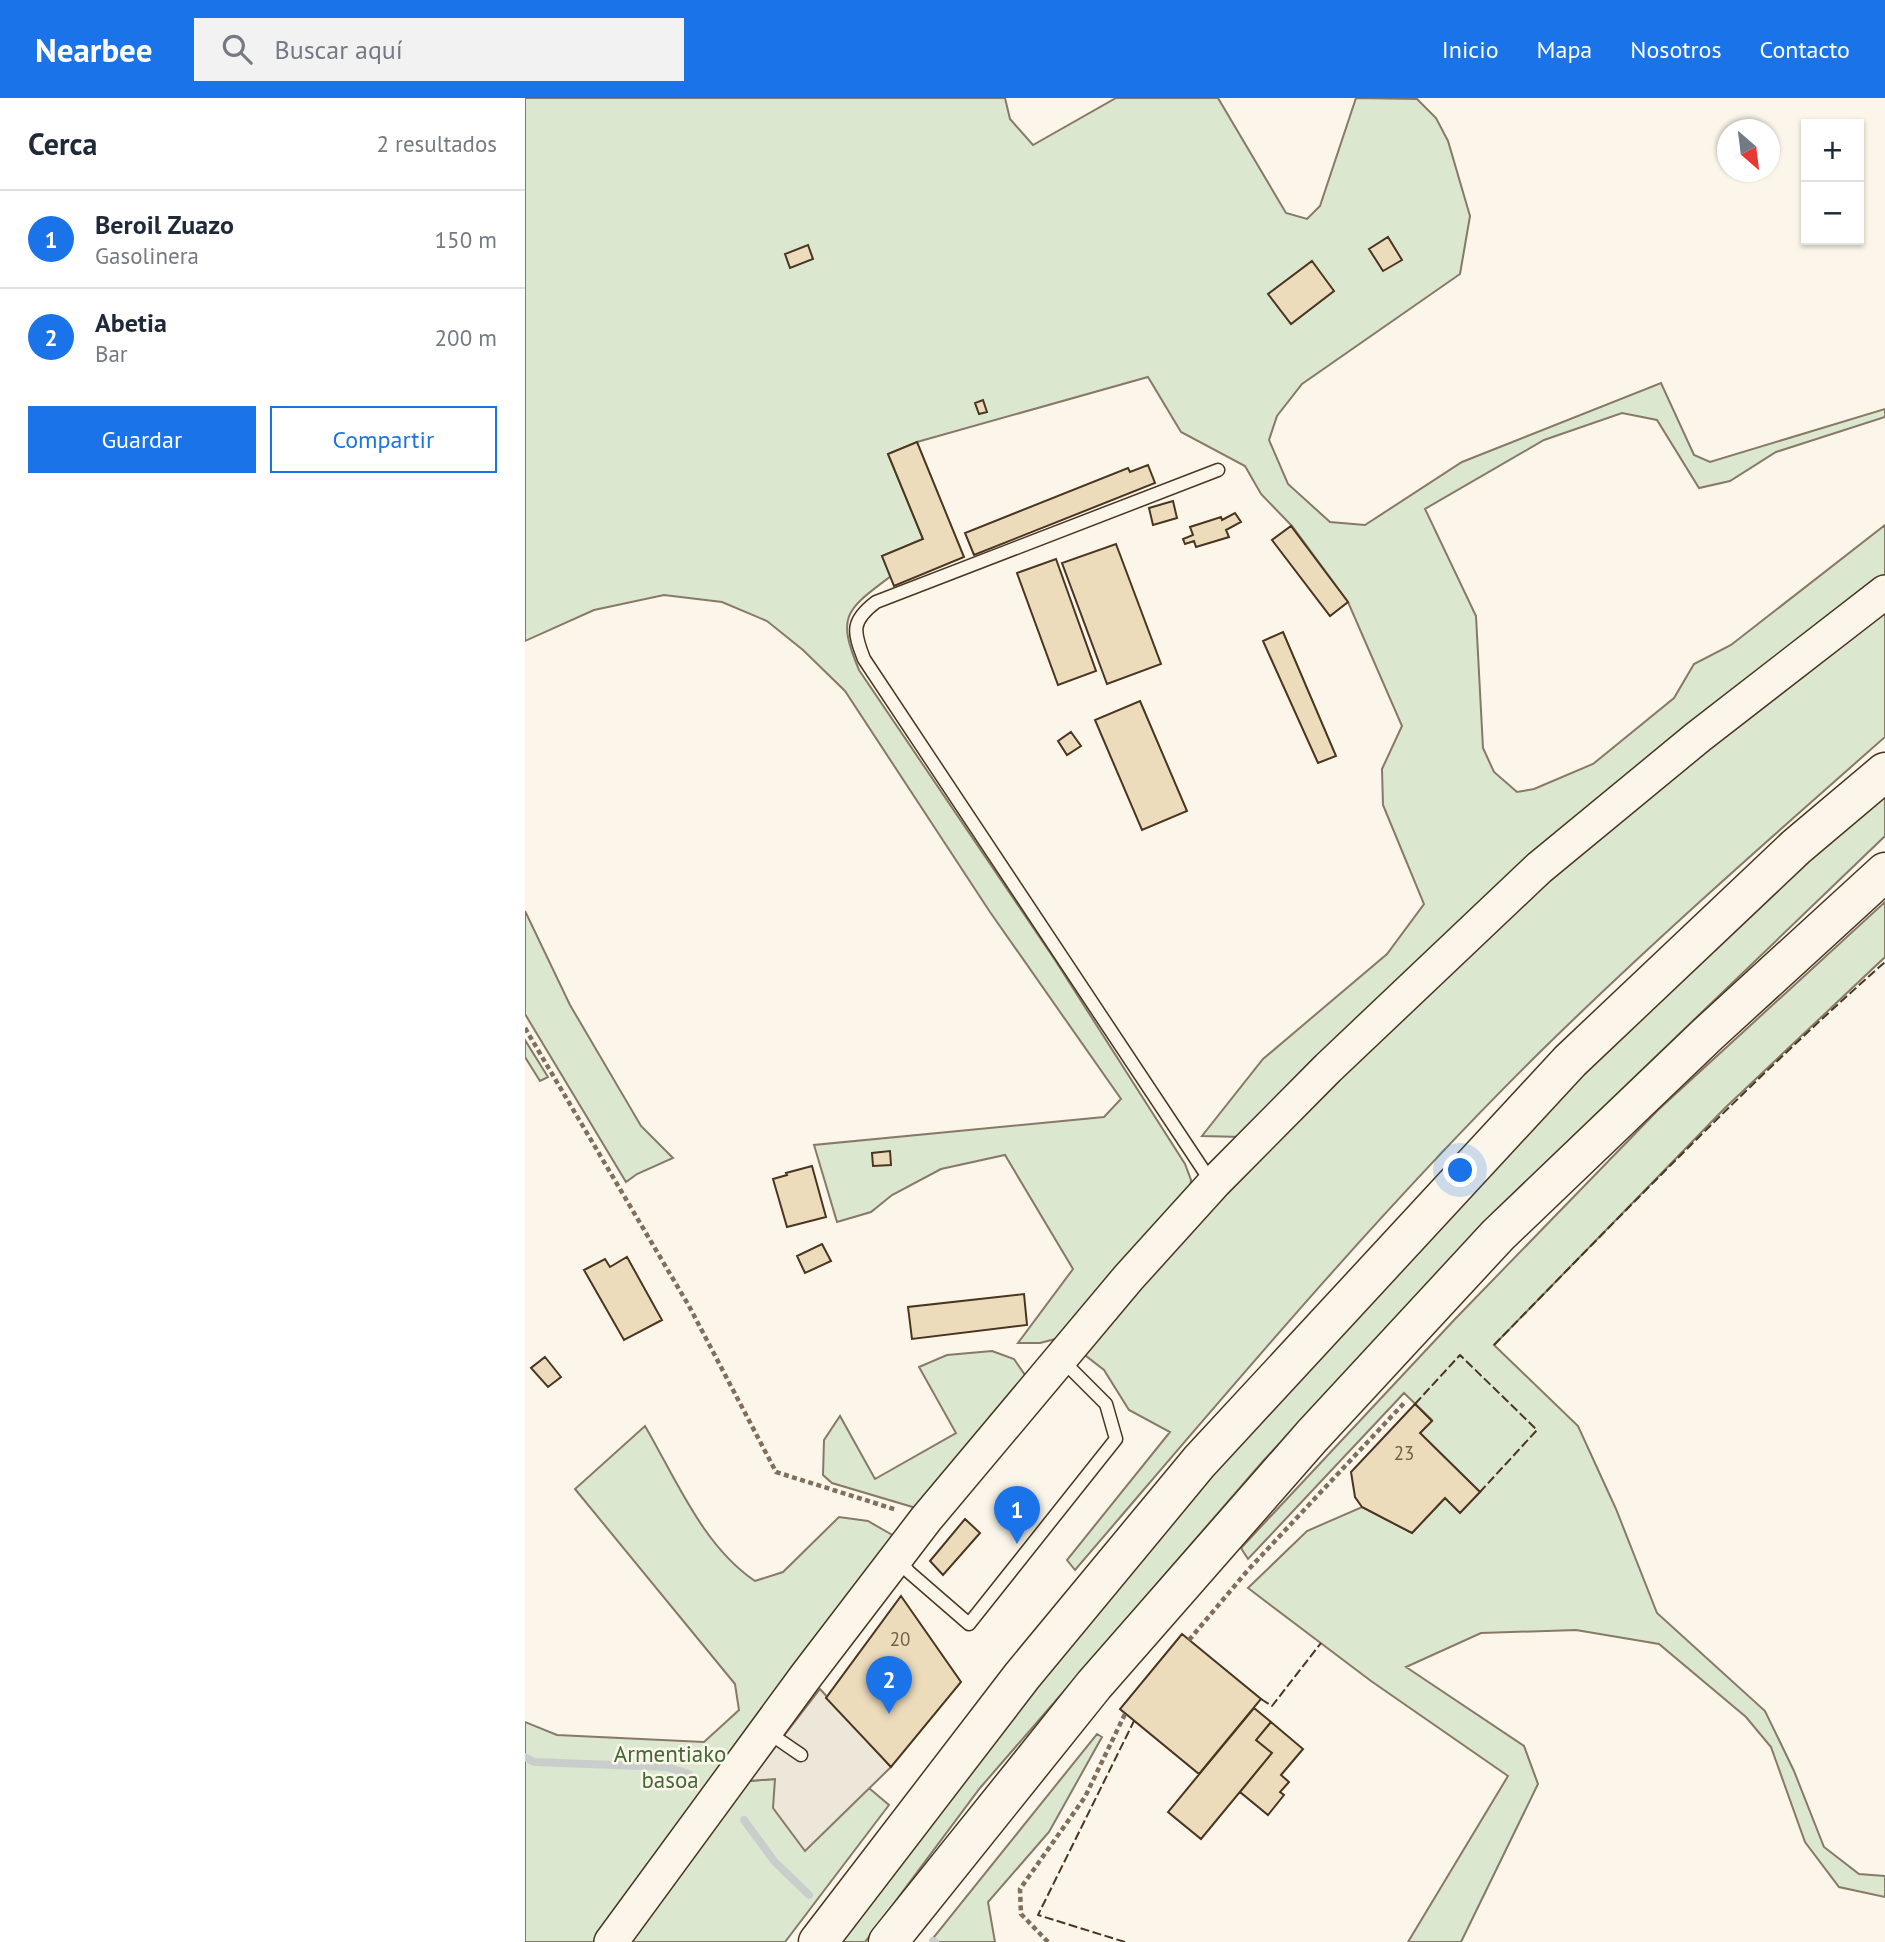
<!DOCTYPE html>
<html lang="es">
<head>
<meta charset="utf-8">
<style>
  :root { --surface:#fff; --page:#f2f2f3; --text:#1f2937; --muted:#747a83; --line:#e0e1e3; --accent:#1a73e8 }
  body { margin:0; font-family:"PT Sans",sans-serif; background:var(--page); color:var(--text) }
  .controls { position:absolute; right:21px; top:21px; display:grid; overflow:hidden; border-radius:0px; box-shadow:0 2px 5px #0004 }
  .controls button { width:63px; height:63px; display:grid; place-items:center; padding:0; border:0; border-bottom:2px solid var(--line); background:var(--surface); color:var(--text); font:35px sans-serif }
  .compass { position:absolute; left:1192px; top:21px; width:63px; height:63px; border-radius:50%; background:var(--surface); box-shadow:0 2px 5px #0004; rotate:152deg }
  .you { position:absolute; left:936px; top:1073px; width:24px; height:24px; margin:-18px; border:5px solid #fff; border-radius:50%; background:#1a73e8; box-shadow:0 0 0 10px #1a73e833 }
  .badge { display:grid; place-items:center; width:46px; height:46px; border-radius:50%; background:var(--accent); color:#fff; font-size:23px; font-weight:700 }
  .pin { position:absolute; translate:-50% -58px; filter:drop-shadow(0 2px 4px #0008) }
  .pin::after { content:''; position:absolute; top:37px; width:24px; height:21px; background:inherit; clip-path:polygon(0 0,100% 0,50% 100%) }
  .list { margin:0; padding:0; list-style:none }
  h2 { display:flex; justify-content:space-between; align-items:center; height:91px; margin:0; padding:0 28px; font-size:30px }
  h2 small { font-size:23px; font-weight:400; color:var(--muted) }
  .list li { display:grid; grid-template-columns:46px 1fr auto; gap:21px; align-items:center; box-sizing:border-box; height:98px; padding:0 28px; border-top:2px solid var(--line) }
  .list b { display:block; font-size:26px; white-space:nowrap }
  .list p { margin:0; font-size:23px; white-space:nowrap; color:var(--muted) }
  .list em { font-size:23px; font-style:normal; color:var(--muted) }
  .actions { display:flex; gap:14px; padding:21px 28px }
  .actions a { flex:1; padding:16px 0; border:2px solid var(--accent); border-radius:0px; text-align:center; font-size:24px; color:var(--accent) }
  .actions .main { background:var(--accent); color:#fff }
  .icon { flex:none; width:38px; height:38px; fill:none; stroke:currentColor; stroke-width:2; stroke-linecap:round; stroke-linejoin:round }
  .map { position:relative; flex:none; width:1360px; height:1844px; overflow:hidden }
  header { display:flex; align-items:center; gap:42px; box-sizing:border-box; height:98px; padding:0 35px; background:var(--accent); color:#fff }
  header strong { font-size:33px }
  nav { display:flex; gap:38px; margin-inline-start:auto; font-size:24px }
  .search { width:490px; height:63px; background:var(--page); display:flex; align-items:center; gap:18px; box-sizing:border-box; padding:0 24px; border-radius:0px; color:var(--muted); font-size:26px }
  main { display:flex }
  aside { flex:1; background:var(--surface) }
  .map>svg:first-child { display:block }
  .green { fill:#dce7d0; stroke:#887966; stroke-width:2 }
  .parking { fill:#ede7d9; stroke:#887966; stroke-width:2 }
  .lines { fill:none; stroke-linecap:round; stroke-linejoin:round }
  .stream { stroke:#c9cecd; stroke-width:8 }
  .building { fill:#ecdcbc; stroke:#4a3520; stroke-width:2 }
  .lane-casing { stroke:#4a3520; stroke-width:15 }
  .secondary-casing { stroke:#4a3520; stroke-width:36 }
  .highway-casing { stroke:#4a3520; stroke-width:41 }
  .path { stroke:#7f6f5c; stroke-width:4.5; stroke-dasharray:5 3.5; stroke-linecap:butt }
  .lane { stroke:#fbf6e9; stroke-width:12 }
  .secondary { stroke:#fbf6e9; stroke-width:33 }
  .highway { stroke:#fbf6e9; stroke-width:38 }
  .fence { stroke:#4a3520; stroke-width:2; stroke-dasharray:9 3.5; stroke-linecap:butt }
  .labels { text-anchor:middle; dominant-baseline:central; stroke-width:5; stroke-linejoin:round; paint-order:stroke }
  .number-label { font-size:19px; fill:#725f47 }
  .park-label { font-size:23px; fill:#436837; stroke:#fbf6e9 }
</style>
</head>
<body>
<header>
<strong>Nearbee</strong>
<div class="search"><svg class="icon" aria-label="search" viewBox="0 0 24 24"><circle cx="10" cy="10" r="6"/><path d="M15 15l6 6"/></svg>Buscar aquí</div>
<nav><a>Inicio</a><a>Mapa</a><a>Nosotros</a><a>Contacto</a></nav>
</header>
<main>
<aside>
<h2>Cerca<small>2 resultados</small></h2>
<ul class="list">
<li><span class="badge">1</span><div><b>Beroil Zuazo</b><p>Gasolinera</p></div><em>150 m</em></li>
<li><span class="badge">2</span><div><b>Abetia</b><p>Bar</p></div><em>200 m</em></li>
</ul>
<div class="actions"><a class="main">Guardar</a><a>Compartir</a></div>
</aside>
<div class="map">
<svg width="1360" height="1844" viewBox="0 0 1360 1844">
  <rect width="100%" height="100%" fill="#fbf6e9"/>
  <!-- green -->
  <path class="green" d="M0 0H480L485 21 508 47 591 0H693L761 115 782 121 795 108 831 0 892 1 911 20 923 43 945 118 935 176 777 286 752 318 744 342 763 386 805 424 840 427 937 364 1136 285 1169 357 1185 364 1360 311V319L1251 354 1205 383 1174 390 1132 322 1097 315 1019 342 900 411 951 518 958 650 969 674 992 694 1009 691 1068 666 1149 600 1169 566 1206 547 1360 427V478L718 1039 677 1038 738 961 862 856 899 806 858 707 857 671 877 628 823 504 767 428 736 396 720 368 656 334 623 279 392 344 363 356 398 441 357 458 366 478C321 512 311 517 334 572L530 862 660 1066 666 1082 665 1092 534 1240 515 1245H493L548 1171 480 1057 416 1071 367 1097 346 1114 312 1124 289 1047 579 1019 596 1001 465 814 320 593 278 552 242 523 197 504 139 497 69 512 0 543Z
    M1360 515V639C1243 742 1126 845 1015 954 850 1117 701 1296 550 1472L542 1462 645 1334 604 1312 579 1272 556 1254 661 1136 895 899 1106 710Z
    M1360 694V738L991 1093 739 1362 455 1690 340 1844H313L389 1743 703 1349 1105 925Z
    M1360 804V859L1200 1010 969 1247 1053 1328 1091 1411 1132 1515 1240 1613 1269 1673 1299 1749 1334 1776 1360 1778V1799L1314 1789 1280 1744 1246 1649 1221 1619 1134 1546 1051 1532 956 1535 881 1569 999 1648 1013 1686 936 1844H883L983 1678 846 1583 723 1490 782 1433 837 1409 887 1435 920 1400 935 1414 955 1394 895 1335 907 1322 879 1295 723 1461 716 1450 931 1220 1133 1012Z
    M0 813 45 907 116 1028 148 1060 112 1076 101 1084 0 916Z
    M0 942 23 979 15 983 0 959Z
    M467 1253 489 1261 500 1277 488 1294 391 1410 307 1385 298 1377 299 1342 315 1318 350 1381 431 1335 394 1269 422 1257Z
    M120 1328C151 1381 178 1448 230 1483L258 1474 314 1419 343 1423 369 1438 282 1549 71 1844H0V1624L32 1637 179 1644 214 1612 210 1586 50 1391Z
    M572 1636 577 1639 524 1734 463 1804 470 1844H405Z
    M250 1681 280 1752 344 1690 364 1707 260 1844H103L224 1683Z"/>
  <!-- parking -->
  <path class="parking" d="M295 1591 366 1669 280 1753 248 1710 250 1681 224 1683Z"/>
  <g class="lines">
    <!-- stream -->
    <path class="stream" d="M0 1659 9 1664 142 1669 164 1676
      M219 1722 249 1763 284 1797
      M408 1843 410 1844"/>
  </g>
  <!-- building -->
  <path class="building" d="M863 139 877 162 858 173 844 151Z
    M283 147 288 161 265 170 260 156Z
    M787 163 809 193 766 226 743 196Z
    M458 302 462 314 454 316 450 305Z
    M392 344 439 459 369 488 357 458 398 441 363 356Z
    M623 367 630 385 449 457 440 435 603 370 605 374Z
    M648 403 652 420 628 427 624 410Z
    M710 415 716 424 701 432 704 439 671 449 669 443 660 446 658 441 668 437 665 429 696 419 697 422Z
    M766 428 823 504 805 518 747 442Z
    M591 446 636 566 582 586 537 465Z
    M531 461 571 573 533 587 492 475Z
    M758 534 811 658 793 665 738 543Z
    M615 603 662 713 617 732 570 622Z
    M546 634 556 648 542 657 533 643Z
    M365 1053 366 1067 348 1068 347 1055Z
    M287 1068 301 1119 262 1129 248 1081 262 1077 261 1075Z
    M297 1146 306 1163 280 1175 272 1158Z
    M102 1159 137 1222 99 1242 59 1172 80 1161 85 1169Z
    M499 1196 502 1227 387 1241 383 1209Z
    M20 1259 36 1279 23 1289 6 1270Z
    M890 1306 907 1323 895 1335 955 1394 935 1415 920 1400 887 1435 837 1409 830 1399 826 1374Z
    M440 1421 455 1435 418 1477 405 1463Z
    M376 1498 436 1584 366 1669 301 1600Z
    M657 1536 736 1601 674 1676 595 1611Z
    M729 1610 746 1624 731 1642 747 1655 676 1741 643 1714Z
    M746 1624 778 1651 756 1677 764 1684 755 1694 759 1697 743 1717 715 1694 747 1655 731 1642Z"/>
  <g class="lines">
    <defs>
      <path id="lane" d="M690 1083 679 1073 339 561C328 533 326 523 351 504L693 372
        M372 1459 384 1474 444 1526 591 1341 581 1306 536 1261
        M241 1633 276 1657"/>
      <path id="secondary" d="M86 1844 281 1578 401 1421 604 1179 690 1084 803 970 1014 770 1173 639 1360 494"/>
      <path id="highway" d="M293 1844 497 1578 674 1364 1045 963 1271 749 1360 674
        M363 1844 569 1587 787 1338 973 1137 1183 936 1360 774"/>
    </defs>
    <!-- lane casing -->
    <use href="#lane" class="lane-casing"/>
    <!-- secondary casing -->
    <use href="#secondary" class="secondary-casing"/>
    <!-- highway casing -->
    <use href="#highway" class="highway-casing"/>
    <!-- path -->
    <path class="path" d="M0 930 164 1208 251 1374 372 1412
      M664 1542 723 1472 880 1304
      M523 1844 496 1816 495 1791 560 1699 600 1616"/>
    <!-- lane -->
    <use href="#lane" class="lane"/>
    <!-- secondary -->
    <use href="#secondary" class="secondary"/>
    <!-- highway -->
    <use href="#highway" class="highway"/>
    <!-- fence -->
    <path class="fence" d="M969 1247C1097 1116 1223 985 1360 864
      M890 1306 935 1257 1012 1332 955 1394
      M736 1601 747 1608 796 1545
      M600 1844 513 1817 609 1623"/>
  </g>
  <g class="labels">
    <!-- number labels -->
    <g class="number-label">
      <text x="879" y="1355">23</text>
      <text x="375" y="1541">20</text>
    </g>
    <!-- park labels -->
    <g class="park-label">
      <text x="145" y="1655">Armentiako<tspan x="145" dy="26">basoa</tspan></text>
    </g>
  </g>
</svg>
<div class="controls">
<button>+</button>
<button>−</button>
</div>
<svg class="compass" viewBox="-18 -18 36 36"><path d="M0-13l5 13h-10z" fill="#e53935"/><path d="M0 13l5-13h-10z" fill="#747a83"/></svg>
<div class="you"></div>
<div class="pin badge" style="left:492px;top:1446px">1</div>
<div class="pin badge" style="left:364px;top:1616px">2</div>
</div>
</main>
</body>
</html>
